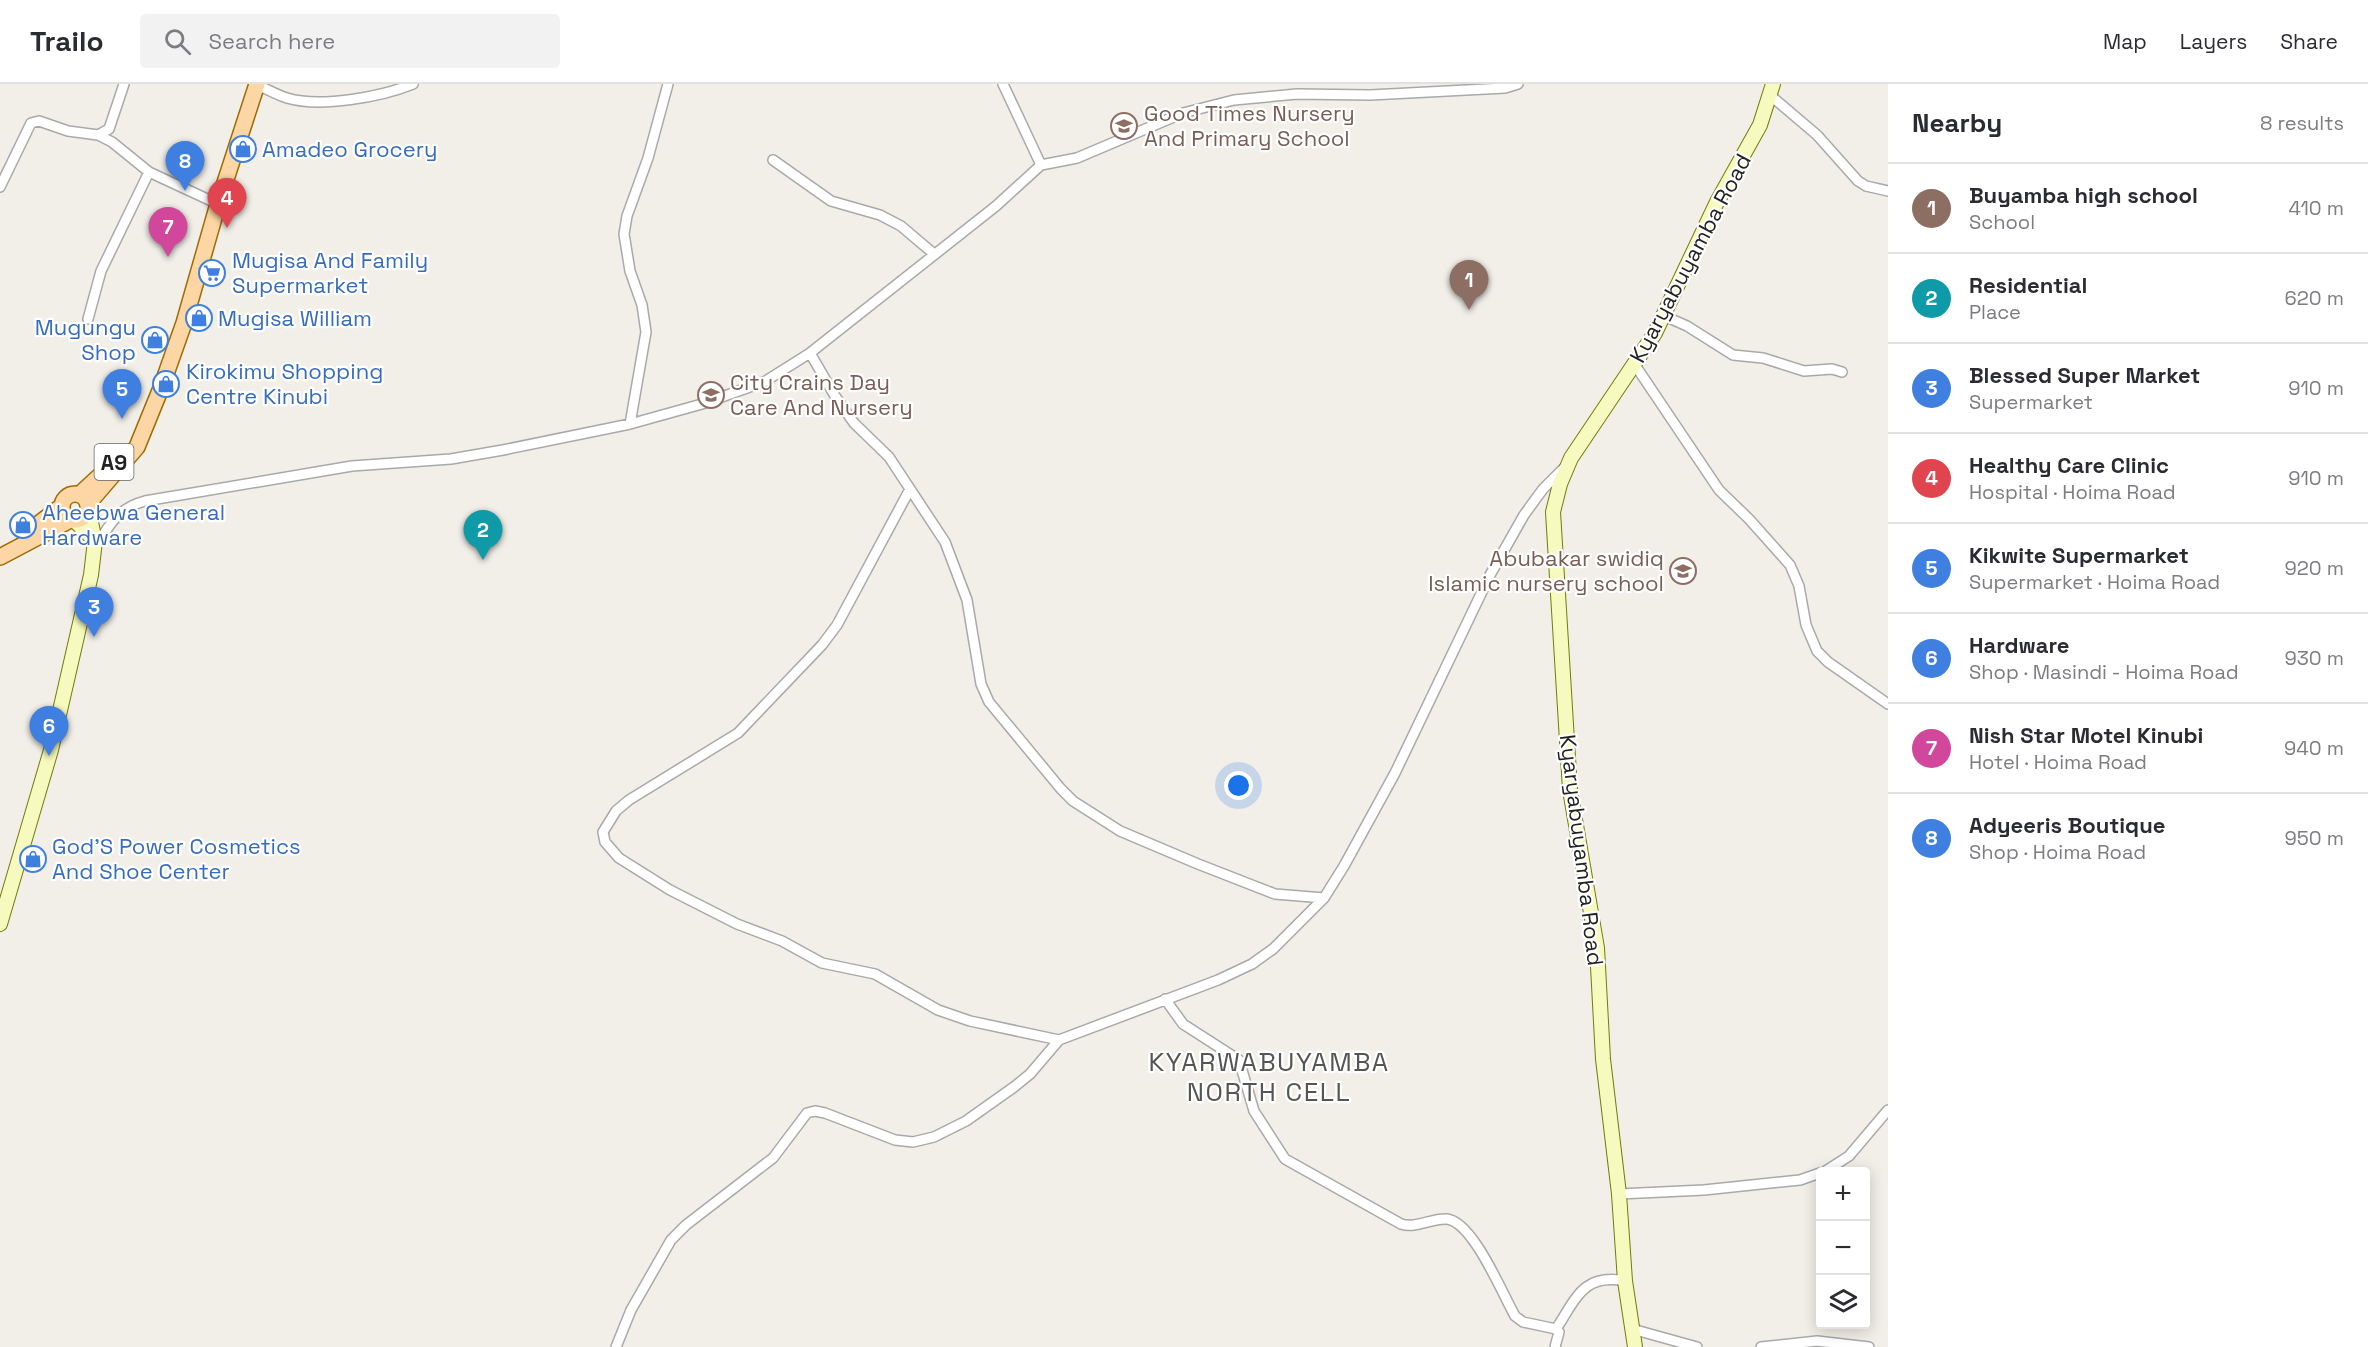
<!DOCTYPE html>
<html lang="en">
<head>
<meta charset="utf-8">
<style>
  :root { --surface:#fff; --page:#f2f2f3; --text:#2b2b33; --muted:#7c7c81; --line:#e1e1e2; --accent:#d40000 }
  body { margin:0; font-family:"Space Grotesk",sans-serif; background:var(--page); color:var(--text) }
  .controls { position:absolute; right:18px; bottom:18px; display:grid; overflow:hidden; border-radius:6px; box-shadow:0 3px 15px #0003 }
  .controls button { width:54px; height:54px; display:grid; place-items:center; padding:0; border:0; border-bottom:2px solid var(--line); background:var(--surface); color:var(--text); font:30px sans-serif }
  .you { position:absolute; left:1239px; top:702px; width:21px; height:21px; margin:-15px; border:4px solid #fff; border-radius:50%; background:#1a73e8; box-shadow:0 0 0 9px #1a73e833 }
  .badge { display:grid; place-items:center; width:39px; height:39px; border-radius:50%; background:var(--accent); color:#fff; font-size:20px; font-weight:700 }
  .pin { position:absolute; translate:-50% -50px; filter:drop-shadow(0 2px 3px #0008) }
  .pin::after { content:''; position:absolute; top:32px; width:21px; height:18px; background:inherit; clip-path:polygon(0 0,100% 0,50% 100%) }
  .list { margin:0; padding:0; list-style:none }
  h2 { display:flex; justify-content:space-between; align-items:center; height:78px; margin:0; padding:0 24px; font-size:26px }
  h2 small { font-size:20px; font-weight:400; color:var(--muted) }
  .list li { display:grid; grid-template-columns:39px 1fr auto; gap:18px; align-items:center; box-sizing:border-box; height:90px; padding:0 24px; border-top:2px solid var(--line) }
  .list b { display:block; font-size:22px; white-space:nowrap }
  .list p { margin:0; font-size:20px; white-space:nowrap; color:var(--muted) }
  .list em { font-size:20px; font-style:normal; color:var(--muted) }
  .icon { flex:none; width:33px; height:33px; fill:none; stroke:currentColor; stroke-width:2; stroke-linecap:round; stroke-linejoin:round }
  .map { position:relative; flex:none; width:1888px; height:1263px; overflow:hidden }
  header { display:flex; align-items:center; gap:36px; box-sizing:border-box; height:84px; padding:0 30px; background:var(--surface); border-bottom:2px solid var(--line) }
  header strong { font-size:28px }
  nav { display:flex; gap:33px; margin-inline-start:auto; font-size:21px }
  .search { width:420px; height:54px; background:var(--page); display:flex; align-items:center; gap:15px; box-sizing:border-box; padding:0 21px; border-radius:6px; color:var(--muted); font-size:22px }
  main { display:flex }
  aside { flex:1; background:var(--surface) }
  .map>svg:first-child { display:block }
  .lines { fill:none; stroke-linecap:round; stroke-linejoin:round }
  .street-casing { stroke:#a9a9a9; stroke-width:12 }
  .secondary-casing { stroke:#707d05; stroke-width:16 }
  .primary-casing { stroke:#a06b00; stroke-width:18 }
  .street { stroke:#fff; stroke-width:9 }
  .secondary { stroke:#f7fabf; stroke-width:14 }
  .primary { stroke:#fcd6a4; stroke-width:15 }
  .labels { text-anchor:middle; dominant-baseline:central; stroke-width:4.5; stroke-linejoin:round; paint-order:stroke }
  .shield { fill:#fff; stroke:#646464; stroke-width:1.5 }
  .shield-label { font-size:21px; font-weight:bold; fill:#222 }
  .education-label { font-size:22px; fill:#785e54; stroke:#fff; text-anchor:start }
  .shop-label { font-size:22px; fill:#366cbe; stroke:#fff; text-anchor:start }
  .street-label { font-size:22px; fill:#222; stroke:#fff }
  .quarter-label { font-size:26px; letter-spacing:1.5px; fill:#555; stroke:#fff }
</style>
</head>
<body>
<header>
<strong>Trailo</strong>
<div class="search"><svg class="icon" aria-label="search" viewBox="0 0 24 24"><circle cx="10" cy="10" r="6"/><path d="M15 15l6 6"/></svg>Search here</div>
<nav><a>Map</a><a>Layers</a><a>Share</a></nav>
</header>
<main>
<div class="map">
<svg width="1888" height="1263" viewBox="0 0 1888 1263">
  <rect width="100%" height="100%" fill="#f2efe9"/>
  <g class="lines">
    <defs>
      <path id="street" d="M124 0 109 45 98 51 112 58 149 88 218 120
        M1003 0 1041 81
        M257 1C267 5 277 11 287 14 320 24 381 13 413 0
        M1771 12 1817 51 1858 97 1866 102 1888 107
        M773 76 831 117 880 131 901 142 934 170
        M0 103 31 39 39 37 68 47 98 51
        M1662 231 1687 242 1733 271 1763 274 1804 287 1832 285 1842 288
        M88 235 101 187 149 88
        M810 269 835 312 854 339 889 373 945 458 967 516 981 600 989 618 1061 705 1073 717 1120 747 1198 780 1275 810 1324 814
        M1635 281 1719 406 1749 435 1790 481 1799 502 1806 541 1817 567 1828 578 1888 620
        M630 340 646 248 642 221 630 187 624 150 627 132 648 74 668 0
        M910 405 837 541 822 561 738 649 629 716 616 727 603 748 605 758 619 774 670 806 737 840 782 857 822 879 875 890 938 926 970 937 1059 956
        M95 464C109 441 118 424 145 417L352 382 451 375 503 366 630 340 702 320 764 298 810 269 996 122 1041 81 1077 74 1183 29 1234 16 1297 10 1370 11 1505 4 1518 0
        M1165 915 1183 940 1239 976 1254 1027 1285 1075 1401 1140C1416 1145 1431 1134 1447 1135 1473 1138 1502 1209 1515 1232L1523 1238 1556 1245
        M1824 1088 1849 1072 1888 1026
        M1619 1110 1704 1106 1800 1096 1820 1089
        M1632 1245 1697 1263
        M616 1263 631 1226 671 1156 686 1141 773 1074 807 1029 815 1027 825 1029 895 1056 913 1058 934 1053 966 1037 1014 1003 1030 990 1059 956 1218 896 1252 880 1273 865 1324 814 1344 782 1395 689 1490 491 1524 431 1543 405 1564 384
        M1555 1263 1559 1248 1556 1245C1576 1215 1583 1189 1625 1197
        M1761 1263 1817 1257 1869 1263"/>
      <path id="secondary" d="M74 436 95 457
        M0 840 51 666 91 491 95 457 88 424
        M1635 1263 1625 1197 1619 1110 1603 975 1597 864 1570 706 1553 428 1560 400 1571 374 1655 249 1717 118 1760 41 1773 0"/>
      <path id="primary" d="M62 423a13 13 0 1 1 26 0a13 13 0 1 1-26 0Z
        M80 410 107 385
        M88 420 137 363 161 304 184 239 218 120 257 0
        M25 450 62 422
        M0 473 70 436"/>
    </defs>
    <!-- street casing -->
    <use href="#street" class="street-casing"/>
    <!-- secondary casing -->
    <use href="#secondary" class="secondary-casing"/>
    <!-- primary casing -->
    <use href="#primary" class="primary-casing"/>
    <!-- street -->
    <use href="#street" class="street"/>
    <!-- secondary -->
    <use href="#secondary" class="secondary"/>
    <!-- primary -->
    <use href="#primary" class="primary"/>
  </g>
  <!-- icons -->
  <defs>
    <symbol id="school-ring" viewBox="-11 -11 22 22"><circle r="9.5" fill="#fff" stroke="#8d6e63" stroke-width="1.5"/><path d="M0-5L7-2L0 1L-7-2ZM-4 1L0 2.5L4 1V4Q0 6-4 4Z" fill="#8d6e63"/></symbol>
    <symbol id="shop-ring" viewBox="-11 -11 22 22"><circle r="9.5" fill="#fff" stroke="#3f7fe0" stroke-width="1.5"/><path d="M-5-2.5h2.3a2.7 3.5 0 0 1 5.4 0H5L5.5 6h-11ZM-1.5-2.5h3a1.5 2.3 0 0 0-3 0Z" fill="#3f7fe0"/></symbol>
    <symbol id="supermarket-ring" viewBox="-11 -11 22 22"><circle r="9.5" fill="#fff" stroke="#3f7fe0" stroke-width="1.5"/><path d="M-6-5.5h2.5l.6 2H6L4.5 2H-2.5L-4.4-4H-6ZM-1.5 3.2a1.3 1.3 0 1 0 .1 0ZM3 3.2a1.3 1.3 0 1 0 .1 0Z" fill="#3f7fe0"/></symbol>
  </defs>
  <g fill-rule="evenodd">
    <use href="#school-ring" x="1109" y="27" width="30" height="30"/>
    <use href="#shop-ring" x="228" y="50" width="30" height="30"/>
    <use href="#supermarket-ring" x="197" y="174" width="30" height="30"/>
    <use href="#shop-ring" x="184" y="219" width="30" height="30"/>
    <use href="#shop-ring" x="140" y="241" width="30" height="30"/>
    <use href="#shop-ring" x="151" y="285" width="30" height="30"/>
    <use href="#school-ring" x="696" y="296" width="30" height="30"/>
    <use href="#shop-ring" x="8" y="426" width="30" height="30"/>
    <use href="#school-ring" x="1668" y="472" width="30" height="30"/>
    <use href="#shop-ring" x="18" y="760" width="30" height="30"/>
  </g>
  <g class="labels">
    <!-- shield labels -->
    <rect class="shield" x="94.5" y="360" width="39" height="36" rx="4.5"/>
    <g class="shield-label">
      <text x="114" y="378">A9</text>
    </g>
    <!-- education labels -->
    <g class="education-label">
      <text x="1144" y="29">Good Times Nursery<tspan x="1144" dy="25">And Primary School</tspan></text>
      <text x="730" y="298">City Crains Day<tspan x="730" dy="25">Care And Nursery</tspan></text>
      <text x="1664" y="474" text-anchor="end">Abubakar swidiq<tspan x="1664" dy="25">Islamic nursery school</tspan></text>
    </g>
    <!-- shop labels -->
    <g class="shop-label">
      <text x="262" y="65">Amadeo Grocery</text>
      <text x="232" y="176">Mugisa And Family<tspan x="232" dy="25">Supermarket</tspan></text>
      <text x="218" y="234">Mugisa William</text>
      <text x="136" y="243" text-anchor="end">Mugungu<tspan x="136" dy="25">Shop</tspan></text>
      <text x="186" y="287">Kirokimu Shopping<tspan x="186" dy="25">Centre Kinubi</tspan></text>
      <text x="42" y="428">Aheebwa General<tspan x="42" dy="25">Hardware</tspan></text>
      <text x="52" y="762">God'S Power Cosmetics<tspan x="52" dy="25">And Shoe Center</tspan></text>
    </g>
    <!-- street labels -->
    <g class="street-label">
      <text transform="translate(1690 174) rotate(-62)">Kyaryabuyamba Road</text>
      <text transform="translate(1582 766) rotate(83)">Kyaryabuyamba Road</text>
    </g>
    <!-- quarter labels -->
    <g class="quarter-label">
      <text x="1269" y="978">KYARWABUYAMBA<tspan x="1269" dy="30">NORTH CELL</tspan></text>
    </g>
  </g>
</svg>
<div class="controls">
<button>+</button>
<button>−</button>
<button><svg class="icon" aria-label="layers" viewBox="0 0 24 24"><path d="M12 4l9 5-9 5-9-5zM3 14l9 5 9-5"/></svg></button>
</div>
<div class="you"></div>
<div class="pin badge" style="left:1469px;top:226px;background:#8d6e63">1</div>
<div class="pin badge" style="left:483px;top:476px;background:#0f9aa8">2</div>
<div class="pin badge" style="left:94px;top:553px;background:#3f7fe0">3</div>
<div class="pin badge" style="left:227px;top:144px;background:#e0444e">4</div>
<div class="pin badge" style="left:122px;top:335px;background:#3f7fe0">5</div>
<div class="pin badge" style="left:49px;top:672px;background:#3f7fe0">6</div>
<div class="pin badge" style="left:168px;top:173px;background:#d1479c">7</div>
<div class="pin badge" style="left:185px;top:107px;background:#3f7fe0">8</div>
</div>
<aside>
<h2>Nearby<small>8 results</small></h2>
<ul class="list">
<li><span class="badge" style="background:#8d6e63">1</span><div><b>Buyamba high school</b><p>School</p></div><em>410 m</em></li>
<li><span class="badge" style="background:#0f9aa8">2</span><div><b>Residential</b><p>Place</p></div><em>620 m</em></li>
<li><span class="badge" style="background:#3f7fe0">3</span><div><b>Blessed Super Market</b><p>Supermarket</p></div><em>910 m</em></li>
<li><span class="badge" style="background:#e0444e">4</span><div><b>Healthy Care Clinic</b><p>Hospital · Hoima Road</p></div><em>910 m</em></li>
<li><span class="badge" style="background:#3f7fe0">5</span><div><b>Kikwite Supermarket</b><p>Supermarket · Hoima Road</p></div><em>920 m</em></li>
<li><span class="badge" style="background:#3f7fe0">6</span><div><b>Hardware</b><p>Shop · Masindi - Hoima Road</p></div><em>930 m</em></li>
<li><span class="badge" style="background:#d1479c">7</span><div><b>Nish Star Motel Kinubi</b><p>Hotel · Hoima Road</p></div><em>940 m</em></li>
<li><span class="badge" style="background:#3f7fe0">8</span><div><b>Adyeeris Boutique</b><p>Shop · Hoima Road</p></div><em>950 m</em></li>
</ul>
</aside>
</main>
</body>
</html>
